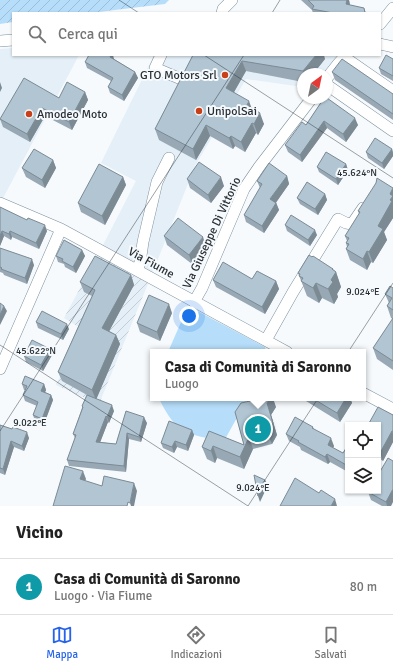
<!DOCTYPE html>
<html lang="it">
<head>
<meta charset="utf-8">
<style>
  :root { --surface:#fff; --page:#f6f6f6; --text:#222; --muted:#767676; --line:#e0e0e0; --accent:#2563eb }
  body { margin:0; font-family:Signika,sans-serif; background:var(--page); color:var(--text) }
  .controls { position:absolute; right:12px; bottom:12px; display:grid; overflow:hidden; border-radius:0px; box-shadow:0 1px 3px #0004 }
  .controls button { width:36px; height:36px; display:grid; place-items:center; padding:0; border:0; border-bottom:1px solid var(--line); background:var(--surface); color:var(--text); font:20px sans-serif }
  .compass { position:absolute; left:297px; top:68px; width:36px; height:36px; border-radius:50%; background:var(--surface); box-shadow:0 1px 3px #0004; rotate:33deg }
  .you { position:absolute; left:189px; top:316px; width:14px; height:14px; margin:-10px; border:3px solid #fff; border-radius:50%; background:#1a73e8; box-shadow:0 0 0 6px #1a73e833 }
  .badge { display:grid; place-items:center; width:26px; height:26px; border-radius:50%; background:var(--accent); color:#fff; font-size:13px; font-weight:700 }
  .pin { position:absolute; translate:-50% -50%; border:2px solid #fff; box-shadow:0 1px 4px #0006 }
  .popup { position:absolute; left:150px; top:349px; width:216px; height:52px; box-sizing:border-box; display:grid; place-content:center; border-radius:0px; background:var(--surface); filter:drop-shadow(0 1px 3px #0005); font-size:13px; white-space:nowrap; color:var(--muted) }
  .popup b { font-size:15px; color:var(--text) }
  .popup::after { content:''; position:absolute; left:50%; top:100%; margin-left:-8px; border:8px solid transparent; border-top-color:var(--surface) }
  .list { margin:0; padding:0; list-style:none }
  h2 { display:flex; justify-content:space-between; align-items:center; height:52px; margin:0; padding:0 16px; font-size:17px }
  h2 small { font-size:13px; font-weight:400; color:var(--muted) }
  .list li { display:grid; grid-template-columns:26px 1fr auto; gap:12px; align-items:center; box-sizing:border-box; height:56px; padding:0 16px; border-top:1px solid var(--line) }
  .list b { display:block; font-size:15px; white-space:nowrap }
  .list p { margin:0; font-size:13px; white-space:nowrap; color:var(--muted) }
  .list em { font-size:13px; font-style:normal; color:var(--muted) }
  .icon { flex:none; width:22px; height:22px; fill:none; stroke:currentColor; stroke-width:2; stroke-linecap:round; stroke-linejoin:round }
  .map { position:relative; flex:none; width:393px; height:506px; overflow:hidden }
  .search { position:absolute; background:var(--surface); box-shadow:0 1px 3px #0004; left:12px; right:12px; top:12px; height:44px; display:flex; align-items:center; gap:10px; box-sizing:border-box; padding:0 14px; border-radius:0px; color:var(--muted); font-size:15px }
  .sheet { height:108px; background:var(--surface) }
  nav { display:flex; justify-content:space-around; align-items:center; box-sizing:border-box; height:56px; border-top:1px solid var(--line); background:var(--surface); font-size:11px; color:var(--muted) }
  nav a { display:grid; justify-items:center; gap:2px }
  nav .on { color:var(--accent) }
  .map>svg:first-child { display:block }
  .built { fill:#e4eff7 }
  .industrial { fill:url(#industrial-furrows) }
  .park { fill:#b6defa }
  .garden { fill:url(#garden-furrows) }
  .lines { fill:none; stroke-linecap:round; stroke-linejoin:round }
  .minor-casing { stroke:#7d909e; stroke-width:12 }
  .minor { stroke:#fff; stroke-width:11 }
  .wall { fill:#98a9b5 }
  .shaded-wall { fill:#7c8a94 }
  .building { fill:#b1c5d3; stroke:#7c8a94 }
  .ticks { fill:none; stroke:#283036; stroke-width:1; stroke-opacity:0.45 }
  .poi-dot { fill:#c83f18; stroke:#f6fafd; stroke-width:1.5 }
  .labels { text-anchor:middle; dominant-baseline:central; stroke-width:4; stroke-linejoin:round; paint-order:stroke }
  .poi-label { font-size:12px; fill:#283036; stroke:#f6fafd; text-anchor:start }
  .street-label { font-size:12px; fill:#283036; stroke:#f6fafd }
  .ticks-label { font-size:10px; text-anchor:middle; fill:#283036; stroke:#f6fafd; stroke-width:4; stroke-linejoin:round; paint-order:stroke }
</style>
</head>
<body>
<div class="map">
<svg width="393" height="506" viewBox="0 0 393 506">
  <defs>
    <pattern id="industrial-furrows" width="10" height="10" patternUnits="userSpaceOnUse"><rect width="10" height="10" fill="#e4eff7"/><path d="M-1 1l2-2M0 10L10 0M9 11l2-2" fill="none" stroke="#c4cdd4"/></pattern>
    <pattern id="garden-furrows" width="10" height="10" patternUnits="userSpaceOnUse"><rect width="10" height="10" fill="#b6defa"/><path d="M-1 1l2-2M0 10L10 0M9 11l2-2" fill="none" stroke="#9cbfd7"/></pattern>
  </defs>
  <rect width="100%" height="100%" fill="#f6fafd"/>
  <!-- built -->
  <path class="built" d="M13 48V55H79L2 200 0 199V49Z
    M154 55H340L325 74H303V87L246 79 195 166 152 274 101 249 136 181 101 163Z"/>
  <!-- industrial -->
  <path class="industrial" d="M101 249 152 274 99 404 56 385 82 329 64 318Z"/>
  <!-- park -->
  <path class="park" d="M188 306 265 347 266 352H168Z
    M159 398H248L224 441C210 438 193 437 181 429 172 423 163 408 159 398Z"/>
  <!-- garden -->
  <path class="garden" d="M0 0H169L165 4 90 13H13V22L0 24Z"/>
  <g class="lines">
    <defs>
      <path id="minor" d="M222 13 223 9 232 0
        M380 24 393 8
        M0 41 13 40
        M380 44 393 47
        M161 55 155 68 181 79
        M344 57 393 91
        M327 78 338 64 346 55
        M327 85 393 131
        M0 203 61 229 287 352
        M137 270 140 263 143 242 157 182 169 158
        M194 302 202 288 244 189 259 167 312 98
        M266 340 293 292 338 219 346 223 352 224 363 208
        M0 369 61 229
        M363 393 393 409"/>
    </defs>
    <!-- minor casing -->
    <use href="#minor" class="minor-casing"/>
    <!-- minor -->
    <use href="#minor" class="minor"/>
  </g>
  <!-- wall -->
  <path class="wall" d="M301 0H349L350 5 364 8 366 13H313L312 10Z
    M193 55 325 59 313 74H303V82L246 71 234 92 252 108 264 124 258 135 256 133 245 152 235 146 233 149 210 136 196 160 159 140 155 129Z
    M114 59 135 72 138 78 124 101 110 93 108 87 111 81 87 68 85 62Z
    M393 59V81L381 74 379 68Z
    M332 72 393 94V120L335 80Z
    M85 92 88 100 72 130 45 116 30 142 3 127 0 119 59 98Z
    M324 98 358 125 346 142 327 128 302 162 288 152 285 145 306 125Z
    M392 149 393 153V156L384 169 368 158 366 152Z
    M53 160 56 168 45 188 26 177 22 168Z
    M346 164 348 170 338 185 319 172 317 167Z
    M287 176 289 184 276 202 279 210 264 233 246 222 244 215 260 188 257 181Z
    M123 177 126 185 105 225 81 212 78 203Z
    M187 179 224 186 211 203 190 188Z
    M393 188V218L384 232 387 240 373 263 371 262 367 270 350 260 346 249 347 247 346 243 347 241 345 236 359 214 358 211Z
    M325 194 327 200 318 215 300 204 297 198Z
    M0 207 47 231 39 249 12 237 11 240 4 236 0 246Z
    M285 225 317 235 310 246 287 231Z
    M164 236 206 246 192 264 167 245Z
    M0 248 34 265 27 284 4 275 3 273 0 272Z
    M82 250 85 256 76 273 65 267 64 264 58 262 56 256Z
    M334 270 336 272 341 287 337 294 338 297 334 304 322 298 319 303 307 296 298 273Z
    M131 275 134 285 109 331 116 335 120 344 96 399 114 411 109 423 108 422 100 442 116 444 126 411 147 423 141 442 129 439 126 472 69 466 67 460 75 438 73 434 82 408V406L87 395 62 381 58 372 92 296 84 292 80 282Z
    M252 279 276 281 279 289 265 314 216 287 213 280Z
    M393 288V370L377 359 373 348 393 319 391 318 387 306 389 303 385 294Z
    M172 313 160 341 140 332 137 323Z
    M36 322 69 329 63 340 38 328Z
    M52 355 43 371 26 362 24 356Z
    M22 384H44L46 390 45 392 51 395 53 400 44 424 35 421 33 415 37 406 25 401 23 395 26 390H24Z
    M305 398H350L352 403 340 422 306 401Z
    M276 407 271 415 277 435 272 444 253 449 244 469 217 458 215 463 207 459 202 447 209 431 244 445 235 412Z
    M393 415V442L383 461 378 458V425Z
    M0 425 29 438 24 451 14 447 5 475 0 473Z
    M313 427 314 429 334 446 333 448 343 453 348 445V472L330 462 328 464 301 450 300 447 289 441 286 434Z
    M192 430 194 435 188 451 177 447 174 453 163 448 161 443Z
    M393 461 391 506H382L371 500 368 492Z"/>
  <!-- shaded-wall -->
  <path class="shaded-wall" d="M347 0H349L350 5 348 12 346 4Z
    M111 55H113L114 59 112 63 110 57Z
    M316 55H324L325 59 313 74H304L303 71Z
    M242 61 246 71 230 99 226 88Z
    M135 72 138 78 124 101 122 95Z
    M0 82 2 88 0 92Z
    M85 92 88 100 72 130 69 122Z
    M249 101 253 112 247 105Z
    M42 108 45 116 30 142 27 134Z
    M260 113 264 124 258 135 254 124Z
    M355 118 358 125 346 142 343 134Z
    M324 121 327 128 302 162 300 155Z
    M252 123 256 133 245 152 241 142Z
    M206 125 210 136 196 160 193 149Z
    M231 136 235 146 233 149 229 138Z
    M392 149 393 153V156L384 169 382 163Z
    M53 160 56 168 45 188 42 180Z
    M346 164 348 170 338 185 336 179Z
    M287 176 289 184 273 207 270 199Z
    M123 177 126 185 105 225 102 216Z
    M221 177 224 186 211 203 208 195Z
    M393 188V218L384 232 387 240 373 263 369 252 378 226 390 200V194Z
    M325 194 327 200 318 215 315 209Z
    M276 203 279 210 264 233 262 226Z
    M45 225 47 231 39 249 36 243Z
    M315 230 317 235 310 246 308 240Z
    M2 231 4 236 0 246V236Z
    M10 231 12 237 11 240 9 234Z
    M203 237 206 246 192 264 189 255Z
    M82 250 85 256 76 273 73 267Z
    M367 251 371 262 367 270 363 259Z
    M32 259 34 265 27 284 25 278Z
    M332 269H333L335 274 336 272 341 287 337 294 338 297 334 304 328 289Z
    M131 275 134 285 106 337 102 328Z
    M276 281 279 289 265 314 262 307Z
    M316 283 322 298 319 303 313 288Z
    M169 304 172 313 160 341 157 332Z
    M4 306 7 311 0 325V315Z
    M67 324 69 329 63 340 61 334Z
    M116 335 120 344 96 400 92 390Z
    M50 349 52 355 43 371 41 365Z
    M44 384 46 390 43 397 41 391Z
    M51 395 53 400 44 424 42 419Z
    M270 398H273L276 407 271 415 277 435 272 444 267 432V403Z
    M346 398H350L352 403 340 422 337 413Z
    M112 405 114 411 109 423 107 417Z
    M106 416 108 422 98 448 96 442Z
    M144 417 147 423 141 442 139 437Z
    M192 430 194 435 188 451 186 445Z
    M392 431 393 433V442L383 461 380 453Z
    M27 432 29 438 24 451 22 446Z
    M127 433 129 439 126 472 124 466Z
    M249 437 253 449 244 469 240 457Z
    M331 438 334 446 330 453 328 445Z
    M11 441 14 447 5 475 3 469Z
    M175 441 177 447 174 453 172 447Z
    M213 446 217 458 215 463 211 451Z
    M327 454 330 462 328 464 325 457Z
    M83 471 86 479 83 487 80 479Z
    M265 480 268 485 260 502 258 496Z
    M134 483 137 491 134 506H131L130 503Z
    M393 489V502L391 506H387L386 502Z
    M335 499 337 506H331Z"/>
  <!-- building -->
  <path class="building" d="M308 0H347L346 4 364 8 365 13H333L312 9 314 6Z
    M89 55H111L110 57 135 72 122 95 108 87 113 78 85 62Z
    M193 55H316L303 71 242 61 226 88 249 101 247 105 260 113 254 124 252 123 241 142 231 136 229 138 206 125 193 149 155 129Z
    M386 55 393 59V76L379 68Z
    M342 59 393 94V114L332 72Z
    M24 78 59 98 67 82 85 92 69 122 42 108 27 134 0 119Z
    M324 98H327L355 118 343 134 324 121 300 155 285 145 302 122 306 125Z
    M375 138 392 149 382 163 366 152Z
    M34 149 53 160 42 180 22 168Z
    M326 152 346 164 336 179 317 167Z
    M199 162 221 177 208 195 187 179Z
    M269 163 287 176 270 199 276 203 262 226 244 215 262 184 257 181Z
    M99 164 123 177 102 216 78 203Z
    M377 178 393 188 390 194 393 196 390 200 392 201 378 226 383 229 369 252 367 251 363 259 346 249 349 244 346 243 349 238 345 236 360 212 358 211 376 183Z
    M307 182 325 194 315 209 297 198Z
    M0 207 27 220 28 218 45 225 36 243 10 231 9 234 2 231 0 236Z
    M291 215 315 230 308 240 285 225Z
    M178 218 203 237 189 255 164 236Z
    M64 240 82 250 73 267 62 261 63 259 56 256Z
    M0 248 32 259 25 278 1 269 2 268 0 267Z
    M309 255 312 257 313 256 333 269H332L336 272 331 280 333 282 328 289 316 283 313 288 301 281 303 278 299 276 300 274 298 273Z
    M95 256 131 275 102 328 116 335 92 390 58 372 95 290 80 282Z
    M223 262 252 279 257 271 276 281 262 307 213 280Z
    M390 286 393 288V310L387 306 392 298 385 294Z
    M149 295 169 304 157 332 137 323Z
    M0 303 4 306 0 315Z
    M42 311 67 324 61 334 36 322Z
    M393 318V361L373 348Z
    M32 340 50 349 41 365 24 356Z
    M25 376 44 384 41 391 51 395 42 419 33 415 38 402 23 395 27 386 22 384Z
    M87 395 112 405 107 417 106 416 96 442 116 444 126 411 144 417 139 437 127 433 124 466 67 460 76 435 73 434 83 407 82 406Z
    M259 398H270L267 403 273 423 267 432 249 437 240 457 213 446 211 451 202 447 209 431 244 445 235 412 241 403 259 399Z
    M312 398H346L337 413Z
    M378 407 393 415V431H392L380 453 378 452V425H368Z
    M295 417 313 427 312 428 331 438 328 445 343 453 348 445V466L327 454 325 457 298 442 299 441 286 434Z
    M169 421 192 430 186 445 175 441 172 447 161 443Z
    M0 425 12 429 13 427 27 432 22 446 11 441 3 469 0 468Z
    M388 458 393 461V489L386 502 368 492 369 491H378V475Z
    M65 466 83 471 80 479 102 486 104 476 134 483 130 503 128 502 127 506H53Z
    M254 475 265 480 258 496Z
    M295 478 319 493 321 490 335 499 331 506H280Z"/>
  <!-- ticks -->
  <path class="ticks" d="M119 0 139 13M272 13 280 0M204 55 393 178M0 345 248 506M0 431 244 55M248 506 393 283"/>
  <!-- markers -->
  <g class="poi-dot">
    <circle cx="225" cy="75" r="4"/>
    <circle cx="199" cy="111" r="4"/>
    <circle cx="29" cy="114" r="4"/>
  </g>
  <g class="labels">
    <!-- poi labels -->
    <g class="poi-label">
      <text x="217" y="75" text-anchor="end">GTO Motors Srl</text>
      <text x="207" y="111">UnipolSai</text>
      <text x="37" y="114">Amodeo Moto</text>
    </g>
    <!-- street labels -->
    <g class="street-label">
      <text transform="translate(212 233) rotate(-65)">Via Giuseppe Di Vittorio</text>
      <text transform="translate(151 263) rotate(29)">Via Fiume</text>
    </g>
  </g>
  <g class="ticks-label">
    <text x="357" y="176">45.624°N</text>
    <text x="363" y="295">9.024°E</text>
    <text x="36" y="354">45.622°N</text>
    <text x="30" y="426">9.022°E</text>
    <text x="253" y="491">9.024°E</text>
  </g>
</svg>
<div class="controls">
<button><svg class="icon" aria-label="locate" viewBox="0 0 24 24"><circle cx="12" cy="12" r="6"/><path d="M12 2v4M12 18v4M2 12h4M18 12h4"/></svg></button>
<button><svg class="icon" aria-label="layers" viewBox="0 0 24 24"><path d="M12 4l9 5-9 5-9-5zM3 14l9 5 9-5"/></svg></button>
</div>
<svg class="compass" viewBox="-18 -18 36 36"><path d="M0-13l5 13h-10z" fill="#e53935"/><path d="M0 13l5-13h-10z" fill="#767676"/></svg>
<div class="you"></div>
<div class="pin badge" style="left:258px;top:429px;background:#0f9aa8">1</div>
<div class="popup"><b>Casa di Comunità di Saronno</b>Luogo</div>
<div class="search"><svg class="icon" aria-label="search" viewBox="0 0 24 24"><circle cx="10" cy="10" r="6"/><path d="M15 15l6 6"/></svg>Cerca qui</div>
</div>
<section class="sheet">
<h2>Vicino<small></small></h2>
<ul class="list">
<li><span class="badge" style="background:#0f9aa8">1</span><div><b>Casa di Comunità di Saronno</b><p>Luogo · Via Fiume</p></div><em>80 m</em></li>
</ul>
</section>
<nav>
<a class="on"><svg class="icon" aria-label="map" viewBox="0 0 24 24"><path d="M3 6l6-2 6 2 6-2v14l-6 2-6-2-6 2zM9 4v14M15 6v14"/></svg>Mappa</a>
<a><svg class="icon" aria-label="directions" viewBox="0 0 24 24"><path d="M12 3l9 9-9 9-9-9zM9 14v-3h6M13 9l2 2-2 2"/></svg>Indicazioni</a>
<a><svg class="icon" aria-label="saved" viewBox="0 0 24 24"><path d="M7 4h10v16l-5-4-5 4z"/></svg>Salvati</a>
</nav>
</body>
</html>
